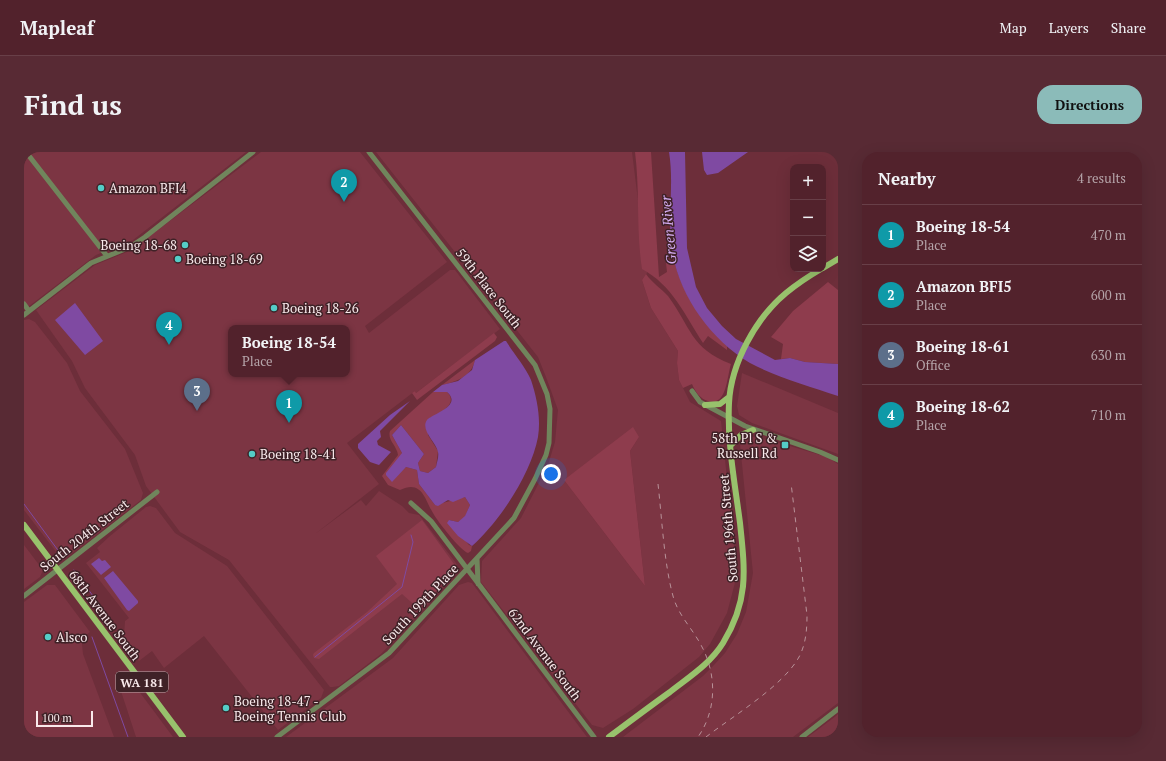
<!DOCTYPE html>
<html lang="en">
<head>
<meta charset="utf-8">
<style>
  :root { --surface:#52222c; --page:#582a34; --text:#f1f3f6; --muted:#b5a4a9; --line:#683f48; --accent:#8bbbb9 }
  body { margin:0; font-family:"PT Serif",serif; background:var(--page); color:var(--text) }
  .controls { position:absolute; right:12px; top:12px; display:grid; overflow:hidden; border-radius:8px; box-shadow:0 4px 16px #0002 }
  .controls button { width:36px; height:36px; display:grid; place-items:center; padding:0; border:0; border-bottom:1px solid var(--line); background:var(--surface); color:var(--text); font:20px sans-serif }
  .scale { position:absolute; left:12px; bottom:10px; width:57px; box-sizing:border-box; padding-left:4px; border:2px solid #f9e9eb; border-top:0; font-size:11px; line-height:14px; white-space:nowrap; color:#f9e9eb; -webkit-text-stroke:3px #3f2227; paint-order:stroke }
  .you { position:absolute; left:527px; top:322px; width:14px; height:14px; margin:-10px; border:3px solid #fff; border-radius:50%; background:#1a73e8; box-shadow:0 0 0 6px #1a73e833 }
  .badge { display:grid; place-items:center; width:26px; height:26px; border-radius:50%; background:var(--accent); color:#fff; font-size:13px; font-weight:700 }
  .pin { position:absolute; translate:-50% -33px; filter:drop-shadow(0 1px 2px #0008) }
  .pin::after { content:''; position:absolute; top:21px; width:14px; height:12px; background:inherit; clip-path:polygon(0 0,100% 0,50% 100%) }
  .popup { position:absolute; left:204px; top:173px; width:122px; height:52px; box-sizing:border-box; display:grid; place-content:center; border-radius:8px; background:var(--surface); filter:drop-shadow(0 1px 3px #0005); font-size:13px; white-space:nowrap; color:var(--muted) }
  .popup b { font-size:15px; color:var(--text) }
  .popup::after { content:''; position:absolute; left:50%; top:100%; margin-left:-8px; border:8px solid transparent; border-top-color:var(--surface) }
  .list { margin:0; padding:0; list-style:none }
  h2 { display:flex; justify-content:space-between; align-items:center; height:52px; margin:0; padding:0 16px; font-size:17px }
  h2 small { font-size:13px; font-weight:400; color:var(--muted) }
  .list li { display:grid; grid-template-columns:26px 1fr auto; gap:12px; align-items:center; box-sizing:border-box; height:60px; padding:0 16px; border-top:1px solid var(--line) }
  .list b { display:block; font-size:15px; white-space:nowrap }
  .list p { margin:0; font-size:13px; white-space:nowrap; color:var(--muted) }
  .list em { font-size:13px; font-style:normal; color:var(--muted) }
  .icon { flex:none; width:22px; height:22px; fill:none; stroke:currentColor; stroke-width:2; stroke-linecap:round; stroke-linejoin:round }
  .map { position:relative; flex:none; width:814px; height:585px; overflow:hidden; border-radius:16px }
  header { display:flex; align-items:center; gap:24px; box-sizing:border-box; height:56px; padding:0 20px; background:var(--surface); border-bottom:1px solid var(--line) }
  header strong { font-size:19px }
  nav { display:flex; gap:22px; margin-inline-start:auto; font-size:14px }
  .intro { display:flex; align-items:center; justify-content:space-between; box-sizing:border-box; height:96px; padding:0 24px }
  h1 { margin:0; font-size:28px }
  .button { padding:10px 18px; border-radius:16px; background:var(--accent); color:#111; font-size:14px; font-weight:700 }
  main { display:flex; gap:24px; padding:0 24px }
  aside { flex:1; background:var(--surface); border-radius:16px; box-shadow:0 4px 16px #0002 }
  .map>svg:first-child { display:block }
  .built { fill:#7c3543; fill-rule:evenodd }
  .green { fill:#8e3c4d }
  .water { fill:#7f4aa2 }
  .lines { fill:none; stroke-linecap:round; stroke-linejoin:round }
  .stream { stroke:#7f4aa2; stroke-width:1 }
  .minor { stroke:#70855c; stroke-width:5 }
  .major { stroke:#98c26c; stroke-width:6 }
  .rail { stroke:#b89299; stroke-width:1; stroke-dasharray:5 5; stroke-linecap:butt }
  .poi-dot { fill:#54cdc7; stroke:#3f2227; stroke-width:1.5 }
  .labels { text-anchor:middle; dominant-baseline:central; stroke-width:3; stroke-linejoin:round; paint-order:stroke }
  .shield { fill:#3f2227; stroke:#c1adb0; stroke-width:1 }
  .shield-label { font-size:12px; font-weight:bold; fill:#f9e9eb }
  .poi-label { font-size:13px; fill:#f9e9eb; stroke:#3f2227; text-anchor:start }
  .street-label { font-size:13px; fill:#f9e9eb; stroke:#3f2227 }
  .water-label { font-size:14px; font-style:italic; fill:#d4acf1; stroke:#3f2227 }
</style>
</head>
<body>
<header>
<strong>Mapleaf</strong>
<nav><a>Map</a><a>Layers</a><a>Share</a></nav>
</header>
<div class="intro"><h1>Find us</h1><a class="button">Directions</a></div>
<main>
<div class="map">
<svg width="814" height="585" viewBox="0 0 814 585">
  <rect width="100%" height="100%" fill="#6d2e3a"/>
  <!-- built -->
  <path class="built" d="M0 0H222L109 88 72 103 0 158Z
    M237 0H336L423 110 341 174 345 181 426 118H431L476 177 392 241 391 239 323 291 355 332 291 382 337 348 342 354 355 339 378 354 385 361 395 363 432 411 434 416 433 421 357 502 315 534 309 535H306L205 408 156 380 122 334 111 303 61 236 48 209 12 158 71 113 103 100 130 81ZM207 176H323V222H207Z
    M352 0H608L623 121 618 128 627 156 654 199 653 211 655 228 666 250 697 269 713 423 703 461 686 492 675 505 609 557 579 576 568 573 457 430 458 409 497 366 524 313 531 290 534 258 522 225 514 205ZM615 285 606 299 621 434 540 328Z
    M5 167 11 170 43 211 56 239 101 297 119 341 117 348 43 405 38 404 33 401 0 358V168Z
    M718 221 814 261V302L728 271 715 263 713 254Z
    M725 284 749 289 803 305 814 312V551L769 585H599L679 524 690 513 701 501 713 482 722 460 729 421 716 292 717 287Z
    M126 354 132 356 151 381 203 414 300 538 297 546 254 578 180 484 140 516 128 499 115 509 102 491 100 484 101 469 105 466 62 411 76 400 73 396 86 384 122 355Z
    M0 393 19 418 16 425 0 437Z
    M444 430 448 431 563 585H262L369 506 435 433Z
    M23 433H31L66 480 62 483 58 492 59 502 90 585H0V450Z
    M105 526 129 558 149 585H112L95 533Z
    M814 562V585H784L812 564Z"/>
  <!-- green -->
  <path class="green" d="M611 0H627L635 125 643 120 642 111 650 108C659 144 678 168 703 194V198L684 184 679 191C661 163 648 133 618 117 612 78 616 39 611 0Z
    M622 122C628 131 637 136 644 144 667 175 666 196 707 212 703 224 703 255 684 249 676 247 671 239 668 232L659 236 655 228 653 211 654 199 627 156 618 128Z
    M804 130 814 138V212L781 210 766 206 757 207 759 192 747 185 769 159Z
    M470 181 473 185 471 189 393 248 388 241 391 239 392 241Z
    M451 208C448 224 432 230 418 233Z
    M409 240H423C436 252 413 263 404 267V283L414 299 412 315 404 321 396 319 394 311 400 302 377 273 368 283 378 301 373 323 382 315 393 318 395 332 411 353 441 345 446 353 441 365 434 370 425 368 445 393 448 394 447 399 444 401C436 398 414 370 409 361 401 348 398 327 376 338L364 333 358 324 374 303C373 294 363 288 366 279Z
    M609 275 615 285 606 299 621 434 540 328Z
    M398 368 430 412 429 421 395 457 378 442 295 507 290 506 289 503 290 501 343 460 373 432 352 404Z"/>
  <!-- water -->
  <path class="water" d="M645 0H661L663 96 672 135 683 156 698 174 712 187 751 208 766 206 781 210 814 212V244C785 234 754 226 726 211 684 186 652 139 647 91 644 61 650 30 645 0Z
    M678 0H724L694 21 683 23 680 18Z
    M51 151 79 189 61 203 31 168Z
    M480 189H482C490 202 501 214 507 228 513 246 517 266 514 285 507 322 476 369 448 394L434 384 423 371 425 368 434 370 441 364 446 353 441 345 429 350 424 348 414 354 411 353 395 332 393 318 382 315 368 330 362 323V321L378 301 368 283 377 273 400 302 394 311 396 319 404 321 412 315C413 310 415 305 414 300 412 290 396 278 403 268 408 262 439 254 423 240H409L418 233 434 229 448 218 451 208Z
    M386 249 356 279 357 285 353 289 354 293 367 300 355 313 346 310 334 296V292L366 263Z
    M75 406 78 409 81 408 87 415 77 423 67 412Z
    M89 419 114 449V451L105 459 103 458 80 426Z"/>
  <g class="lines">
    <!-- stream -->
    <path class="stream" d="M0 352 36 401
      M50 418 88 470
      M68 485 104 585
      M291 505 378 435 389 390 387 383"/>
    <!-- minor -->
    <path class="minor" d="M2 0 83 104
      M0 152 5 159
      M0 163 67 111 106 95 121 85 229 0
      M668 239 676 250 721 274 796 300 814 308
      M387 351 407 369 570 585
      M453 406 454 432
      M0 444 133 340
      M0 580 4 585
      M253 585 365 501 490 366 511 327 522 303 525 291 526 257 523 242 511 213 345 0
      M778 585 814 557"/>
    <!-- major -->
    <path class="major" d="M799 116 814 107
      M681 253 696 252 705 245
      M707 293 717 283 729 278
      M0 373 159 585
      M585 585C605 570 625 555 646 540 665 525 686 512 699 491 725 448 721 419 716 371 711 332 703 291 705 251 707 211 732 166 762 141 773 132 785 124 797 117"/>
    <!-- rail -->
    <path class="rail" d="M634 332C638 367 640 411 649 444 654 463 668 476 677 493 693 522 693 558 674 585
      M682 585C709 564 759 534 775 505 782 492 783 477 783 463L767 331"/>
  </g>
  <!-- markers -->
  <g class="poi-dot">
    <circle cx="77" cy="36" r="4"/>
    <circle cx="161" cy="93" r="4"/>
    <circle cx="154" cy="107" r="4"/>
    <circle cx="250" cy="156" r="4"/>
    <rect x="757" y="289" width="8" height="8" rx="2"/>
    <circle cx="228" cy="302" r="4"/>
    <circle cx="24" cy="485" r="4"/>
    <circle cx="202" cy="556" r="4"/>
  </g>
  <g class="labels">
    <!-- shield labels -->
    <rect class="shield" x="92" y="520" width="52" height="20" rx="3"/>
    <g class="shield-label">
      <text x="118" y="530">WA 181</text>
    </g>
    <!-- poi labels -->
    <g class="poi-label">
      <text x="85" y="36">Amazon BFI4</text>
      <text x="153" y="93" text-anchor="end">Boeing 18-68</text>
      <text x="162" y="107">Boeing 18-69</text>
      <text x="258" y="156">Boeing 18-26</text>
      <text x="753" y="286" text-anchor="end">58th Pl S &amp;<tspan x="753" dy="15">Russell Rd</tspan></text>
      <text x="236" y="302">Boeing 18-41</text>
      <text x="32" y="485">Alsco</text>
      <text x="210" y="549">Boeing 18-47 -<tspan x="210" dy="15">Boeing Tennis Club</tspan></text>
    </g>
    <!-- street labels -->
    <g class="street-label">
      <text transform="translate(465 136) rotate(52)">59th Place South</text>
      <text transform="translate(704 376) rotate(-95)">South 196th Street</text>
      <text transform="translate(60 383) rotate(-38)">South 204th Street</text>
      <text transform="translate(396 452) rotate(-47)">South 199th Place</text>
      <text transform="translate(81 463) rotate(53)">68th Avenue South</text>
      <text transform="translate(521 502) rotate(53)">62nd Avenue South</text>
    </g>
    <!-- water labels -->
    <g class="water-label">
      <text transform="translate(644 78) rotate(-95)">Green River</text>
    </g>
  </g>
</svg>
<div class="controls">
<button>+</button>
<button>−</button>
<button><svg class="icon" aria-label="layers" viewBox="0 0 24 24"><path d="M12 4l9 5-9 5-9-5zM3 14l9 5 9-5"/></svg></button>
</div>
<div class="scale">100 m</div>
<div class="you"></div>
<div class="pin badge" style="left:265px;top:271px;background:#0f9aa8">1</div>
<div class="popup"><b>Boeing 18-54</b>Place</div>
<div class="pin badge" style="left:320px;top:50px;background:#0f9aa8">2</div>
<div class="pin badge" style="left:173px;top:259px;background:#5c6f8a">3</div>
<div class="pin badge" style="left:145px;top:193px;background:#0f9aa8">4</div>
</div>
<aside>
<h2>Nearby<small>4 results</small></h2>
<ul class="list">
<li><span class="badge" style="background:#0f9aa8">1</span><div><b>Boeing 18-54</b><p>Place</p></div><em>470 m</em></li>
<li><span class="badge" style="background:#0f9aa8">2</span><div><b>Amazon BFI5</b><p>Place</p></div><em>600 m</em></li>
<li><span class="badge" style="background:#5c6f8a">3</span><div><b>Boeing 18-61</b><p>Office</p></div><em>630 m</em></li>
<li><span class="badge" style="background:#0f9aa8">4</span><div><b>Boeing 18-62</b><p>Place</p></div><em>710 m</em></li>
</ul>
</aside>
</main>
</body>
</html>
